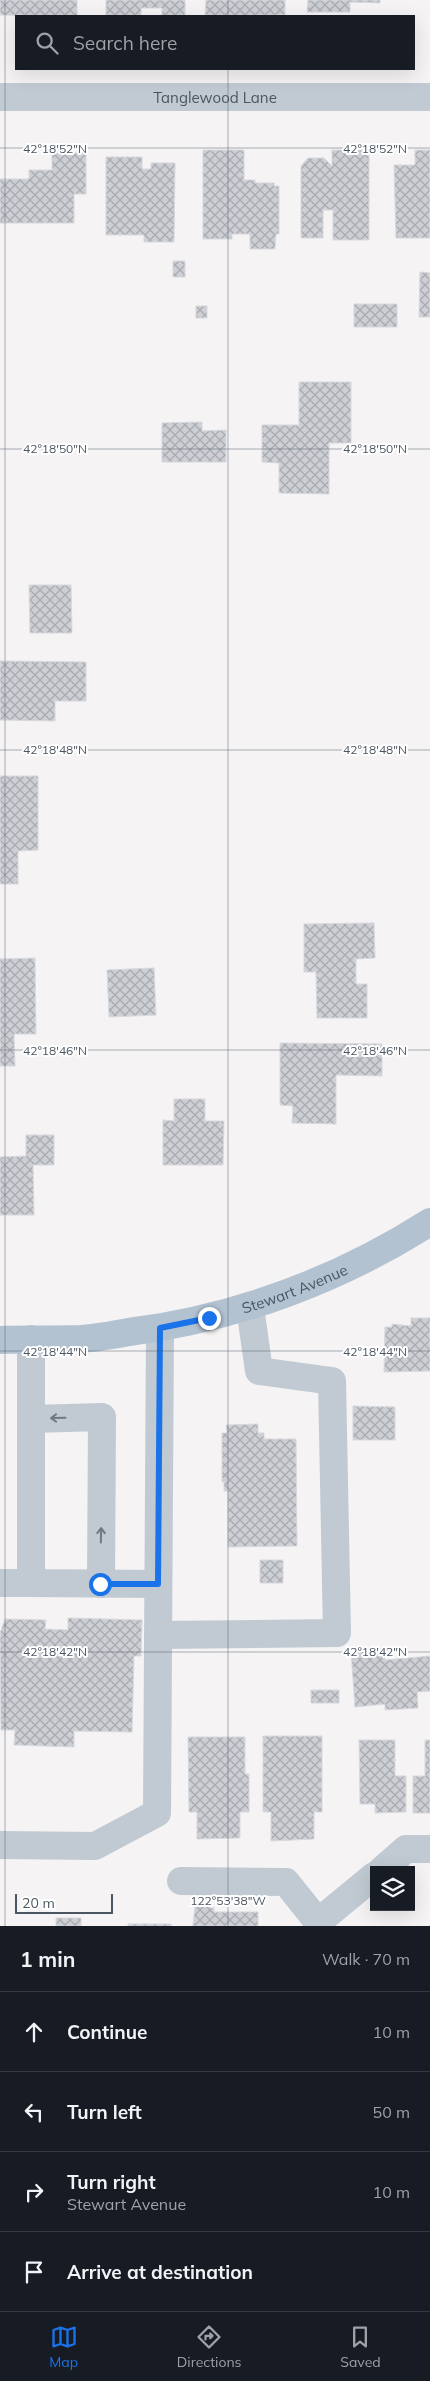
<!DOCTYPE html>
<html lang="en">
<head>
<meta charset="utf-8">
<style>
  :root { --surface:#171b24; --page:#242831; --text:#f1f3f6; --muted:#9ea1a6; --line:#363941; --accent:#1a73e8 }
  body { margin:0; font-family:Mulish,sans-serif; background:var(--page); color:var(--text) }
  .controls { position:absolute; right:15px; bottom:15px; display:grid; overflow:hidden; border-radius:0px; box-shadow:0 5px 20px #0002 }
  .controls button { width:45px; height:45px; display:grid; place-items:center; padding:0; border:0; border-bottom:1px solid var(--line); background:var(--surface); color:var(--text); font:25px sans-serif }
  .scale { position:absolute; left:15px; bottom:12px; width:98px; box-sizing:border-box; padding-left:5px; border:2px solid #4a5661; border-top:0; font-size:14px; line-height:18px; white-space:nowrap; color:#4a5661; -webkit-text-stroke:4px #fff; paint-order:stroke }
  .stop { position:absolute; width:15px; height:15px; margin:-11px; border:4px solid #1a73e8; border-radius:50%; background:#fff }
  .stop.end { background:#1a73e8; border-color:#fff; box-shadow:0 1px 5px #0008 }
  .list { margin:0; padding:0; list-style:none }
  h2 { display:flex; justify-content:space-between; align-items:center; height:65px; margin:0; padding:0 20px; font-size:21px }
  h2 small { font-size:16px; font-weight:400; color:var(--muted) }
  .list li { display:grid; grid-template-columns:32px 1fr auto; gap:15px; align-items:center; box-sizing:border-box; height:80px; padding:0 20px; border-top:1px solid var(--line) }
  .list b { display:block; font-size:19px; white-space:nowrap }
  .list p { margin:0; font-size:16px; white-space:nowrap; color:var(--muted) }
  .list em { font-size:16px; font-style:normal; color:var(--muted) }
  .icon { flex:none; width:28px; height:28px; fill:none; stroke:currentColor; stroke-width:2; stroke-linecap:round; stroke-linejoin:round }
  .map { position:relative; flex:none; width:430px; height:1926px; overflow:hidden }
  .search { position:absolute; background:var(--surface); box-shadow:0 5px 20px #0002; left:15px; right:15px; top:15px; height:55px; display:flex; align-items:center; gap:12px; box-sizing:border-box; padding:0 18px; border-radius:0px; color:var(--muted); font-size:19px }
  .sheet { height:385px; background:var(--surface) }
  nav { display:flex; justify-content:space-around; align-items:center; box-sizing:border-box; height:70px; border-top:1px solid var(--line); background:var(--surface); font-size:14px; color:var(--muted) }
  nav a { display:grid; justify-items:center; gap:2px }
  nav .on { color:var(--accent) }
  .map>svg:first-child { display:block }
  .building { fill:url(#building-cross-hatch); stroke:#d7d9de }
  .lines { fill:none; stroke-linecap:round; stroke-linejoin:round }
  .minor { stroke:#c1cad2; stroke-width:28 }
  .major { stroke:#b3c2d1; stroke-width:28 }
  .oneway { stroke:#6e7983 }
  .route { stroke:#1a73e8; stroke-width:6 }
  .ticks { fill:none; stroke:#4a5661; stroke-width:1; stroke-opacity:0.45 }
  .labels { text-anchor:middle; dominant-baseline:central; stroke-width:4; stroke-linejoin:round; paint-order:stroke }
  .street-label { font-size:15px; fill:#4a5661; stroke:#fff }
  .ticks-label { font-size:12px; text-anchor:middle; fill:#4a5661; stroke:#fff; stroke-width:4; stroke-linejoin:round; paint-order:stroke }
</style>
</head>
<body>
<div class="map">
<svg width="430" height="1926" viewBox="0 0 430 1926">
  <defs>
    <pattern id="building-cross-hatch" width="8" height="8" patternUnits="userSpaceOnUse" patternTransform="scale(1.25)"><rect width="8" height="8" fill="#cdcfd5"/><path d="M0 0l8 8M0 8l8-8" fill="none" stroke="#a8abb0"/></pattern>
  </defs>
  <rect width="100%" height="100%" fill="#f5f3f3"/>
  <!-- building -->
  <path class="building" d="M0 0H77V16L0 15Z
    M106 0H185V16H162V8H141V16H106Z
    M206 0H285V15L205 16Z
    M308 0H380V3L350 2V12H307Z
    M203 150H244V180H255V183H274V186H279V234H276L275 249H250V234H232V239H203Z
    M332 150H369V240H333V210H323V238H301V166L308 158H324L332 166Z
    M415 150H430V238H396L394 165H415Z
    M52 153H86V194H74V223H0V179H29V170H52Z
    M106 157H142V169H151V163H175L174 242H144V235H106Z
    M173 261H185V277H173Z
    M420 272 430 273V317H419Z
    M354 304H397V327H354Z
    M196 306H207V318H196Z
    M299 382H351V443H329V494L279 493V463L262 462V425H299Z
    M202 422V431L226 430V462H162V423Z
    M29 585H71L72 633H30Z
    M0 661 86 662V701H55V721L0 720Z
    M0 776H38V850L18 851V884H0Z
    M374 923 375 958 356 959V984H367V1018H317L316 972H304V924Z
    M35 958 36 1034H14L15 1066H0V959Z
    M154 968 156 1015 109 1017 107 970Z
    M280 1043 382 1044V1076L336 1075V1124L292 1123 293 1106 280 1105Z
    M174 1099H205V1121H224L223 1165H163V1120L174 1121Z
    M26 1135H54V1165H33L34 1215H0V1157L26 1156Z
    M411 1318H430V1371L384 1372 385 1327H392V1324L411 1326Z
    M353 1406 395 1407V1440H353Z
    M258 1424V1433H264V1439H296L297 1546 228 1547V1491H224V1482H222V1433H227L226 1425Z
    M260 1560H283V1583H260Z
    M68 1618 142 1620 141 1656H134L132 1732 74 1731V1747L14 1745 15 1730H1L0 1633 5 1619 46 1620 45 1629 68 1630Z
    M385 1649V1660L430 1656V1691L417 1692 418 1708 385 1710V1704L355 1707 351 1651Z
    M311 1690H339V1703H311Z
    M263 1736H322V1812H314V1839L271 1841V1812H263Z
    M188 1737H245V1774H249V1812H240V1838L197 1839V1812H189Z
    M359 1740H395V1776H406V1812L375 1813V1804H360Z
    M425 1740H430V1813H413V1776H425Z
    M195 1905H210V1908H214V1912H258V1926H193Z
    M56 1918H81V1926H56Z
    M128 1924H171V1926H128Z"/>
  <g class="lines">
    <!-- minor -->
    <g class="minor">
      <path id="s1" d="M0 97H430"/>
      <path d="M31 1339V1583L158 1584"/>
      <path d="M31 1419 102 1417 101 1584"/>
      <path d="M0 1583H31"/>
      <path d="M158 1635 337 1633 332 1381 259 1371 250 1307"/>
      <path d="M0 1845 95 1846 157 1813 160 1328"/>
      <path d="M382 1870 406 1849H430"/>
      <path d="M181 1881 286 1882 318 1922"/>
      <path d="M318 1922 374 1876"/>
    </g>
    <!-- major -->
    <path class="major" id="s2" d="M0 1340C27 1339 53 1340 80 1339 96 1338 113 1335 129 1332 236 1318 339 1280 430 1222"/>
  </g>
  <!-- one-way arrows -->
  <defs><path id="oneway-shaft" d="M-6 0H5M1.5-3L5.5 0L1.5 3" fill="none" stroke-width="1.6" stroke-linecap="round" stroke-linejoin="round" transform="scale(1.25)"/></defs>
  <g class="oneway">
    <use href="#oneway-shaft" transform="translate(58 1418) rotate(179)"/>
    <use href="#oneway-shaft" transform="translate(101 1535) rotate(-89)"/>
  </g>
  <g class="lines">
    <!-- route -->
    <path class="route" d="M100 1584H158L160 1328 209 1318"/>
  </g>
  <!-- ticks -->
  <path class="ticks" d="M5 0V1926M228 0V16M228 69V1926M0 148H430M0 449H430M0 750H430M0 1050H430M0 1351H430M0 1652H430"/>
  <g class="labels">
    <!-- street labels -->
    <g class="street-label">
      <text stroke="none"><textPath href="#s1" startOffset="215">Tanglewood Lane</textPath></text>
      <text stroke="none"><textPath href="#s2" startOffset="301">Stewart Avenue</textPath></text>
    </g>
  </g>
  <g class="ticks-label">
    <text x="55" y="153">42°18'52"N</text>
    <text x="375" y="153">42°18'52"N</text>
    <text x="55" y="453">42°18'50"N</text>
    <text x="375" y="453">42°18'50"N</text>
    <text x="55" y="754">42°18'48"N</text>
    <text x="375" y="754">42°18'48"N</text>
    <text x="55" y="1055">42°18'46"N</text>
    <text x="375" y="1055">42°18'46"N</text>
    <text x="55" y="1356">42°18'44"N</text>
    <text x="375" y="1356">42°18'44"N</text>
    <text x="55" y="1656">42°18'42"N</text>
    <text x="375" y="1656">42°18'42"N</text>
    <text x="228" y="1905">122°53'38"W</text>
  </g>
</svg>
<div class="controls">
<button><svg class="icon" aria-label="layers" viewBox="0 0 24 24"><path d="M12 4l9 5-9 5-9-5zM3 14l9 5 9-5"/></svg></button>
</div>
<div class="scale">20 m</div>
<div class="stop" style="left:100px;top:1584px"></div>
<div class="stop end" style="left:209px;top:1318px"></div>
<div class="search"><svg class="icon" aria-label="search" viewBox="0 0 24 24"><circle cx="10" cy="10" r="6"/><path d="M15 15l6 6"/></svg>Search here</div>
</div>
<section class="sheet">
<h2>1 min<small>Walk · 70 m</small></h2>
<ul class="list">
<li><svg class="icon" aria-label="ahead" viewBox="0 0 24 24"><path d="M12 20V5M6 11l6-6 6 6"/></svg><div><b>Continue</b></div><em>10 m</em></li>
<li><svg class="icon" aria-label="left" viewBox="0 0 24 24"><path d="M17 20v-9H6M10 6l-5 5 5 5"/></svg><div><b>Turn left</b></div><em>50 m</em></li>
<li><svg class="icon" aria-label="right" viewBox="0 0 24 24"><path d="M7 20v-9h11M14 6l5 5-5 5"/></svg><div><b>Turn right</b><p>Stewart Avenue</p></div><em>10 m</em></li>
<li><svg class="icon" aria-label="arrive" viewBox="0 0 24 24"><path d="M6 21V4h12l-3 4 3 4H6"/></svg><div><b>Arrive at destination</b></div></li>
</ul>
</section>
<nav>
<a class="on"><svg class="icon" aria-label="map" viewBox="0 0 24 24"><path d="M3 6l6-2 6 2 6-2v14l-6 2-6-2-6 2zM9 4v14M15 6v14"/></svg>Map</a>
<a><svg class="icon" aria-label="directions" viewBox="0 0 24 24"><path d="M12 3l9 9-9 9-9-9zM9 14v-3h6M13 9l2 2-2 2"/></svg>Directions</a>
<a><svg class="icon" aria-label="saved" viewBox="0 0 24 24"><path d="M7 4h10v16l-5-4-5 4z"/></svg>Saved</a>
</nav>
</body>
</html>
